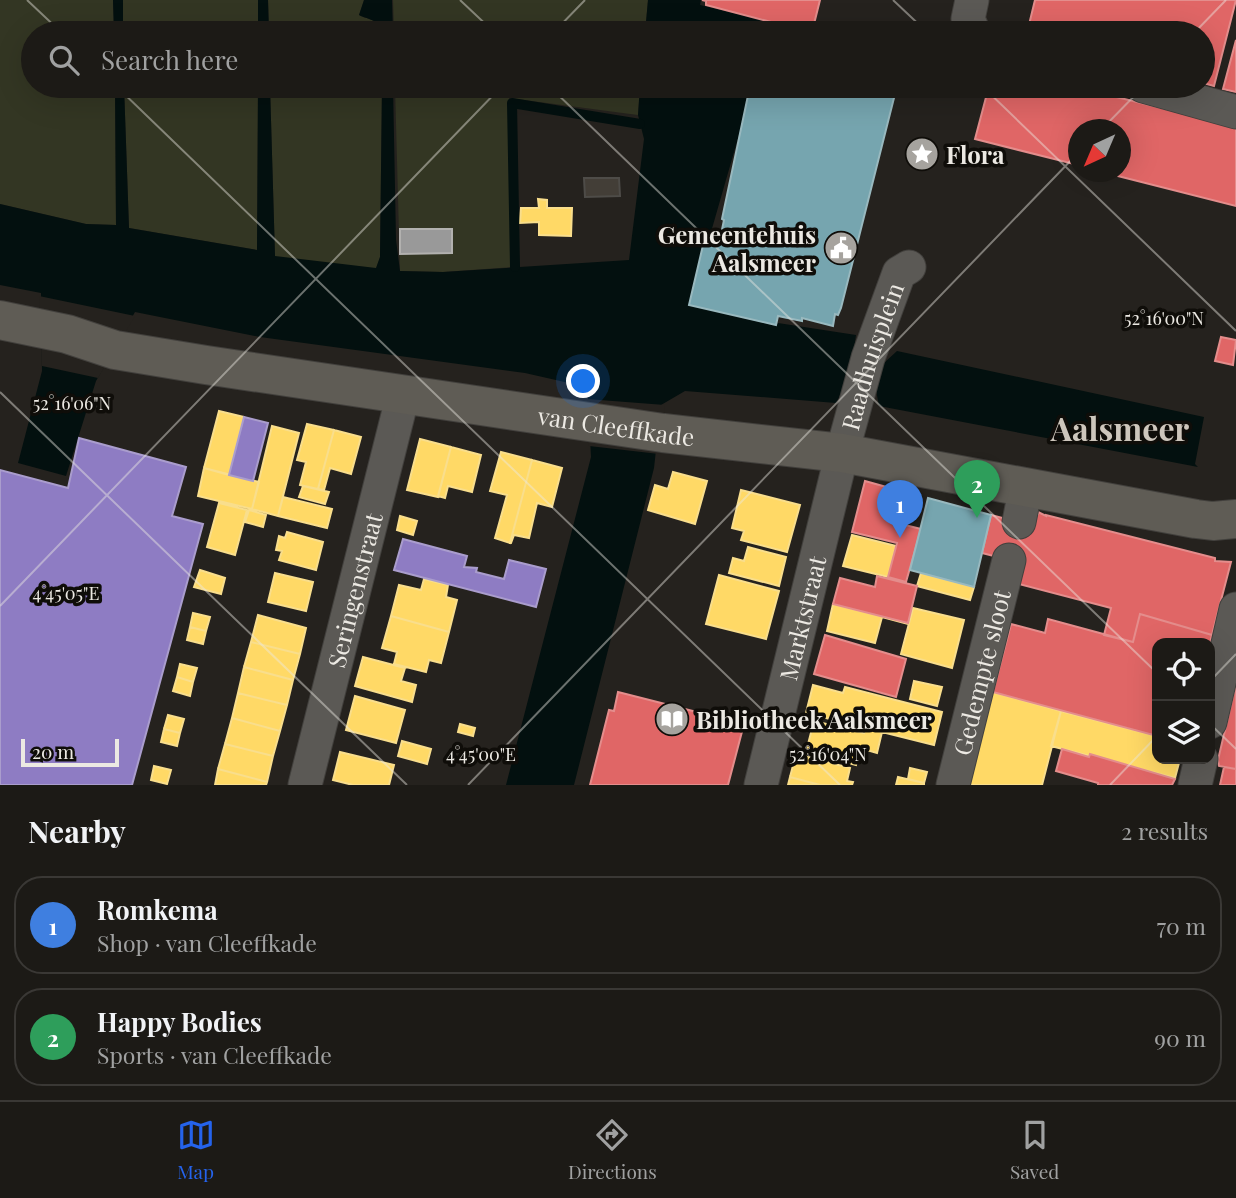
<!DOCTYPE html>
<html lang="en">
<head>
<meta charset="utf-8">
<style>
  :root { --surface:#1c1a16; --page:#292723; --text:#f1f3f6; --muted:#a0a1a1; --line:#3a3835; --accent:#2563eb }
  body { margin:0; font-family:"Playfair Display",serif; background:var(--page); color:var(--text) }
  .controls { position:absolute; right:21px; bottom:21px; display:grid; overflow:hidden; border-radius:14px; box-shadow:0 7px 28px #0002 }
  .controls button { width:63px; height:63px; display:grid; place-items:center; padding:0; border:0; border-bottom:2px solid var(--line); background:var(--surface); color:var(--text); font:35px sans-serif }
  .compass { position:absolute; left:1068px; top:119px; width:63px; height:63px; border-radius:50%; background:var(--surface); box-shadow:0 7px 28px #0002; rotate:224deg }
  .scale { position:absolute; left:21px; bottom:18px; width:98px; box-sizing:border-box; padding-left:7px; border:4px solid #ece9e3; border-top:0; font-size:19px; line-height:24px; white-space:nowrap; color:#ece9e3; -webkit-text-stroke:5px #0f0d09; paint-order:stroke }
  .you { position:absolute; left:584px; top:382px; width:24px; height:24px; margin:-18px; border:5px solid #fff; border-radius:50%; background:#1a73e8; box-shadow:0 0 0 10px #1a73e833 }
  .badge { display:grid; place-items:center; width:46px; height:46px; border-radius:50%; background:var(--accent); color:#fff; font-size:23px; font-weight:700 }
  .pin { position:absolute; translate:-50% -58px; filter:drop-shadow(0 2px 4px #0008) }
  .pin::after { content:''; position:absolute; top:37px; width:24px; height:21px; background:inherit; clip-path:polygon(0 0,100% 0,50% 100%) }
  .list { margin:0; padding:0; list-style:none }
  h2 { display:flex; justify-content:space-between; align-items:center; height:91px; margin:0; padding:0 28px; font-size:30px }
  h2 small { font-size:23px; font-weight:400; color:var(--muted) }
  .list li { display:grid; grid-template-columns:46px 1fr auto; gap:21px; align-items:center; box-sizing:border-box; height:98px; margin:0 14px 14px; padding:0 14px; border:2px solid var(--line); border-radius:28px }
  .list b { display:block; font-size:26px; white-space:nowrap }
  .list p { margin:0; font-size:23px; white-space:nowrap; color:var(--muted) }
  .list em { font-size:23px; font-style:normal; color:var(--muted) }
  .icon { flex:none; width:38px; height:38px; fill:none; stroke:currentColor; stroke-width:2; stroke-linecap:round; stroke-linejoin:round }
  .map { position:relative; flex:none; width:1236px; height:785px; overflow:hidden }
  .search { position:absolute; background:var(--surface); box-shadow:0 7px 28px #0002; left:21px; right:21px; top:21px; height:77px; display:flex; align-items:center; gap:18px; box-sizing:border-box; padding:0 24px; border-radius:38px; color:var(--muted); font-size:26px }
  .sheet { height:315px; background:var(--surface) }
  nav { display:flex; justify-content:space-around; align-items:center; box-sizing:border-box; height:98px; border-top:2px solid var(--line); background:var(--surface); font-size:19px; color:var(--muted) }
  nav a { display:grid; justify-items:center; gap:4px }
  nav .on { color:var(--accent) }
  .map>svg:first-child { display:block }
  .green { fill:#333623 }
  .water { fill:#03100f }
  .pier { fill:#25221e }
  .homes { fill:#ffd966; stroke:#f9de8c; stroke-width:2 }
  .shops { fill:#e06666; stroke:#e48d8c; stroke-width:2 }
  .offices { fill:#8e7cc3; stroke:#aa9dcd; stroke-width:2 }
  .public { fill:#76a5af; stroke:#99b9bf; stroke-width:2 }
  .industry { fill:#999; stroke:#b2b1af; stroke-width:2 }
  .lines { fill:none; stroke-linecap:round; stroke-linejoin:round }
  .stream { stroke:#03100f; stroke-width:10 }
  .building { fill:#433e37; stroke:#4e4c48; stroke-width:2 }
  .street-casing { stroke:#42403d; stroke-width:35 }
  .secondary-casing { stroke:#42403d; stroke-width:40 }
  .street { stroke:#5b5955; stroke-width:33 }
  .secondary { stroke:#5f5c55; stroke-width:38 }
  .ticks { fill:none; stroke:#ece9e3; stroke-width:2; stroke-opacity:0.45 }
  .labels { text-anchor:middle; dominant-baseline:central; stroke-width:7; stroke-linejoin:round; paint-order:stroke }
  .poi-label { font-size:24px; font-weight:bold; fill:#ece9e3; stroke:#0f0d09; text-anchor:start }
  .street-label { font-size:24px; fill:#ece9e3; stroke:#0f0d09 }
  .district-label { font-size:32px; font-weight:bold; fill:#cdc6bc; stroke:#0f0d09 }
  .ticks-label { font-size:18px; text-anchor:middle; fill:#ece9e3; stroke:#0f0d09; stroke-width:7; stroke-linejoin:round; paint-order:stroke }
</style>
</head>
<body>
<div class="map">
<svg width="1236" height="785" viewBox="0 0 1236 785">
  <rect width="100%" height="100%" fill="#25221e"/>
  <!-- green -->
  <path class="green" d="M0 0H113L114 33H33V86H115L116 225 86 224 0 204Z
    M123 0H258V33H123Z
    M268 0H364L359 15C369 20 381 20 383 33H269Z
    M393 0H648L645 33H394Z
    M124 86H258L257 250 129 228Z
    M270 86H382L380 257 376 269 275 257Z
    M395 86H640L638 115 509 98 515 267 443 272 400 271Z"/>
  <!-- water -->
  <path class="water" d="M113 0H123V33H114Z
    M258 0H268L269 33H258Z
    M364 0H392L393 33H383C381 20 369 20 359 15Z
    M648 0H701L700 5 772 22 769 33H645Z
    M115 86H124L129 228 257 250 258 86H270L275 256 376 268 380 257 382 86H393L396 240 400 271 443 272 629 260 644 139 638 115 640 86H753L690 305 776 326 778 323 856 335 853 355 884 363 897 351 1204 417 1195 464 1198 467 879 406 876 390 847 382 836 403 685 391 661 405 654 468 574 785H506L591 457 588 397 569 383 525 373 260 337 135 312 96 381 66 476 18 463 42 371 41 293 0 285V204L86 224 116 225Z"/>
  <!-- pier -->
  <path class="pier" d="M39 296 135 316 98 378 42 366Z
    M587 399 665 405 659 454 589 446Z"/>
  <!-- homes -->
  <path class="homes" d="M538 199 547 200V208H572L571 236 539 235V222L520 223 521 208H539Z
    M219 411 244 417 229 475 204 468Z
    M307 424 334 430 318 489 300 485 306 462 297 460Z
    M272 426 299 433 278 516 252 509Z
    M334 430 361 437 351 474 330 468 324 490 318 489Z
    M420 439 451 447 438 497 407 490Z
    M451 447 481 455 472 492 448 486 445 498 438 496Z
    M501 452 532 460 510 543 495 538 507 495 490 491Z
    M532 460 562 468 552 507 537 503 529 538 514 535 511 543H510Z
    M204 468 259 482 252 509 198 496Z
    M673 472 707 481 695 524 648 510 655 485 668 489Z
    M303 486 329 492 325 504 299 497Z
    M741 490 800 505 787 552 741 540 744 531 732 528Z
    M283 497 332 509 327 528 278 516Z
    M219 503 247 510 235 555 207 547Z
    M249 510 266 515 263 527 245 522Z
    M400 516 417 521 413 535 397 530Z
    M287 532 323 542 316 570 279 560 282 551 276 550 279 536 285 538Z
    M852 535 896 546 888 577 843 566Z
    M748 547 786 557 779 586 729 573 733 558 744 561Z
    M200 570 225 578 221 594 194 587Z
    M275 573 313 582 306 611 268 602Z
    M921 573 974 587 970 600 917 586Z
    M719 575 779 591 766 639 706 624Z
    M424 579 448 585 446 597 457 600 449 632 391 616 399 585 421 590Z
    M833 604 908 623V624L882 617 875 643 827 631Z
    M913 608 964 620 952 668 901 654Z
    M193 613 210 617 206 631 190 627Z
    M258 615 306 628 300 654 251 642Z
    M391 616 449 632 441 663 429 660 426 672 394 664 397 652 382 648Z
    M190 627 206 631 203 644 187 640Z
    M251 642 300 654 293 680 244 667Z
    M363 657 405 668 401 681 416 685 412 702 355 686Z
    M180 664 197 668 193 682 177 677Z
    M244 667 293 680 287 705 238 693Z
    M177 677 193 682 190 696 173 691Z
    M914 681 942 687 937 706 910 699Z
    M813 685 843 693 845 687 942 712 934 745 806 713Z
    M993 692 1061 711 1042 785H969Z
    M238 693 287 705 280 731 232 718Z
    M355 696 405 710 396 743 346 730Z
    M1061 711 1157 736V759H1180L1175 778 1051 746Z
    M168 715 184 719 180 733 164 729Z
    M232 718 280 731 273 756 225 744Z
    M814 721 864 733 866 728 882 732 877 753 860 748 856 765 806 752Z
    M460 724 475 728 473 736 458 732Z
    M164 729 180 733 177 746 161 742Z
    M402 741 431 749 427 764 398 756Z
    M225 744 273 756 267 782 218 769Z
    M340 752 394 765 389 785H353L333 780Z
    M796 754 850 768 847 781 853 782 852 785H820L790 777Z
    M154 766 171 770 167 784 151 780Z
    M910 768 927 772 924 783 908 779Z
    M218 769 267 782 266 785H215Z
    M790 777 820 785H788Z
    M898 777 924 783V785H896Z"/>
  <!-- shops -->
  <path class="shops" d="M702 0H820L812 32 806 33H767L771 22 706 5V1Z
    M1035 0H1236L1214 86 1203 83V33H1027Z
    M1236 40V92L1223 89Z
    M989 86H1071L1236 126V206L1102 172H1120V130H1078V165L975 139Z
    M1221 337 1236 340 1233 365 1215 361Z
    M865 481 908 493 901 524 921 529 906 582 888 577 897 543 852 532Z
    M1038 512 1046 516V515L1215 558V561L1231 562 1212 635 1140 614 1133 642 1104 635 1111 608 1015 583 1021 563 982 553 991 515 1030 525 1034 513 1038 514Z
    M877 576 917 586 908 623 833 604 840 578 875 587Z
    M1140 614 1212 635 1210 643H1157V736L993 692 1011 624 1045 633 1048 619 1133 642Z
    M825 635 906 659 896 697 814 674Z
    M1236 683V769L1219 766 1218 760Z
    M618 692 744 724 728 785H590L609 710 614 711Z
    M1062 749 1089 757 1090 754 1175 779 1172 785H1098V783L1056 771Z
    M1224 767 1236 769V785H1220Z"/>
  <!-- offices -->
  <path class="offices" d="M244 417 268 423 253 481 229 475Z
    M79 438 186 467 172 516 203 524 132 785H0V470L68 488Z
    M403 539 467 556 464 567 477 568 476 572 504 579 509 560 546 569 536 607 394 570Z"/>
  <!-- public -->
  <path class="public" d="M750 86H897L841 308 838 315 835 314 833 326 802 318V321L778 316 776 325 689 305 704 241 719 244 724 220 722 219Z
    M928 498 991 515 974 587 910 570Z"/>
  <!-- industry -->
  <path class="industry" d="M400 229H452V253L400 254Z"/>
  <g class="lines">
    <!-- stream -->
    <path class="stream" d="M515 267 512 103 640 124"/>
  </g>
  <!-- building -->
  <path class="building" d="M584 178H619L620 196 585 197Z"/>
  <g class="lines">
    <defs>
      <g id="street">
        <path d="M972 0 968 19 974 33"/>
        <path d="M1143 86 1236 112"/>
        <path d="M1019 522 1026 486"/>
        <path d="M1210 722 1236 609"/>
        <path id="s1" d="M305 785 403 395"/>
        <path id="s2" d="M761 785 842 453 868 358 899 273 909 267"/>
        <path id="s3" d="M953 785 1009 560"/>
        <path d="M1195 785 1201 759"/>
      </g>
      <g id="secondary">
        <path id="s4" d="M0 320 67 334 115 350 206 365 663 433 842 453 1196 519 1213 521 1236 519"/>
      </g>
    </defs>
    <!-- street casing -->
    <use href="#street" class="street-casing"/>
    <!-- secondary casing -->
    <use href="#secondary" class="secondary-casing"/>
    <!-- street -->
    <use href="#street" class="street"/>
    <!-- secondary -->
    <use href="#secondary" class="secondary"/>
  </g>
  <!-- ticks -->
  <path class="ticks" d="M27 0 62 33M460 0 495 33M893 0 928 33M553 33 585 0M1194 33 1226 0M116 86 840 785M549 86 1157 673M982 86 1236 331M1101 130 1144 86M0 392 407 785M0 606 502 86M1210 681 1236 654M1210 724 1236 749M468 785 1078 153M1110 785 1157 736"/>
  <!-- icons -->
  <defs>
    <symbol id="sight-disc" viewBox="-11 -11 22 22"><circle r="9.5" fill="#a6a39e" stroke="#0f0d09"/><path d="M0-6L1.8-2.2L6-1.7L2.9 1.2L3.7 5.4L0 3.3L-3.7 5.4L-2.9 1.2L-6-1.7L-1.8-2.2Z" fill="#fff"/></symbol>
    <symbol id="civic-disc" viewBox="-11 -11 22 22"><circle r="9.5" fill="#a6a39e" stroke="#0f0d09"/><path d="M-.6-6.5H3V-4.5H.6V-3L4-1V1h2V6H-6V1h2V-1L-.6-3ZM-1.2 2.5V6h2.4V2.5Z" fill="#fff"/></symbol>
    <symbol id="library-disc" viewBox="-11 -11 22 22"><circle r="9.5" fill="#a6a39e" stroke="#0f0d09"/><path d="M-6-4Q-3-5.5-.7-3.5V5Q-3 3-6 4ZM6-4Q3-5.5 .7-3.5V5Q3 3 6 4Z" fill="#fff"/></symbol>
  </defs>
  <g fill-rule="evenodd">
    <use href="#sight-disc" x="903" y="135" width="38" height="38"/>
    <use href="#civic-disc" x="822" y="229" width="38" height="38"/>
    <use href="#library-disc" x="653" y="700" width="38" height="38"/>
  </g>
  <g class="labels">
    <!-- poi labels -->
    <g class="poi-label">
      <text x="946" y="154">Flora</text>
      <text x="816" y="234" text-anchor="end">Gemeentehuis<tspan x="816" dy="28">Aalsmeer</tspan></text>
      <text x="696" y="719">Bibliotheek Aalsmeer</text>
    </g>
    <!-- street labels -->
    <g class="street-label">
      <text stroke="none"><textPath href="#s2" startOffset="443">Raadhuisplein</textPath></text>
      <text stroke="none"><textPath href="#s4" startOffset="626">van Cleeffkade</textPath></text>
      <text stroke="none"><textPath href="#s1" startOffset="201">Seringenstraat</textPath></text>
      <text stroke="none"><textPath href="#s2" startOffset="172">Marktstraat</textPath></text>
      <text stroke="none"><textPath href="#s3" startOffset="116">Gedempte sloot</textPath></text>
    </g>
    <!-- district labels -->
    <g class="district-label">
      <text x="1120" y="427">Aalsmeer</text>
    </g>
  </g>
  <g class="ticks-label">
    <text x="1164" y="325">52°16'00"N</text>
    <text x="72" y="410">52°16'06"N</text>
    <text x="66" y="600">4°45'05"E</text>
    <text x="481" y="761">4°45'00"E</text>
    <text x="828" y="761">52°16'04"N</text>
  </g>
</svg>
<div class="controls">
<button><svg class="icon" aria-label="locate" viewBox="0 0 24 24"><circle cx="12" cy="12" r="6"/><path d="M12 2v4M12 18v4M2 12h4M18 12h4"/></svg></button>
<button><svg class="icon" aria-label="layers" viewBox="0 0 24 24"><path d="M12 4l9 5-9 5-9-5zM3 14l9 5 9-5"/></svg></button>
</div>
<svg class="compass" viewBox="-18 -18 36 36"><path d="M0-13l5 13h-10z" fill="#e53935"/><path d="M0 13l5-13h-10z" fill="#a0a1a1"/></svg>
<div class="scale">20 m</div>
<div class="you"></div>
<div class="pin badge" style="left:900px;top:538px;background:#3f7fe0">1</div>
<div class="pin badge" style="left:977px;top:518px;background:#2e9e5b">2</div>
<div class="search"><svg class="icon" aria-label="search" viewBox="0 0 24 24"><circle cx="10" cy="10" r="6"/><path d="M15 15l6 6"/></svg>Search here</div>
</div>
<section class="sheet">
<h2>Nearby<small>2 results</small></h2>
<ul class="list">
<li><span class="badge" style="background:#3f7fe0">1</span><div><b>Romkema</b><p>Shop · van Cleeffkade</p></div><em>70 m</em></li>
<li><span class="badge" style="background:#2e9e5b">2</span><div><b>Happy Bodies</b><p>Sports · van Cleeffkade</p></div><em>90 m</em></li>
</ul>
</section>
<nav>
<a class="on"><svg class="icon" aria-label="map" viewBox="0 0 24 24"><path d="M3 6l6-2 6 2 6-2v14l-6 2-6-2-6 2zM9 4v14M15 6v14"/></svg>Map</a>
<a><svg class="icon" aria-label="directions" viewBox="0 0 24 24"><path d="M12 3l9 9-9 9-9-9zM9 14v-3h6M13 9l2 2-2 2"/></svg>Directions</a>
<a><svg class="icon" aria-label="saved" viewBox="0 0 24 24"><path d="M7 4h10v16l-5-4-5 4z"/></svg>Saved</a>
</nav>
</body>
</html>
